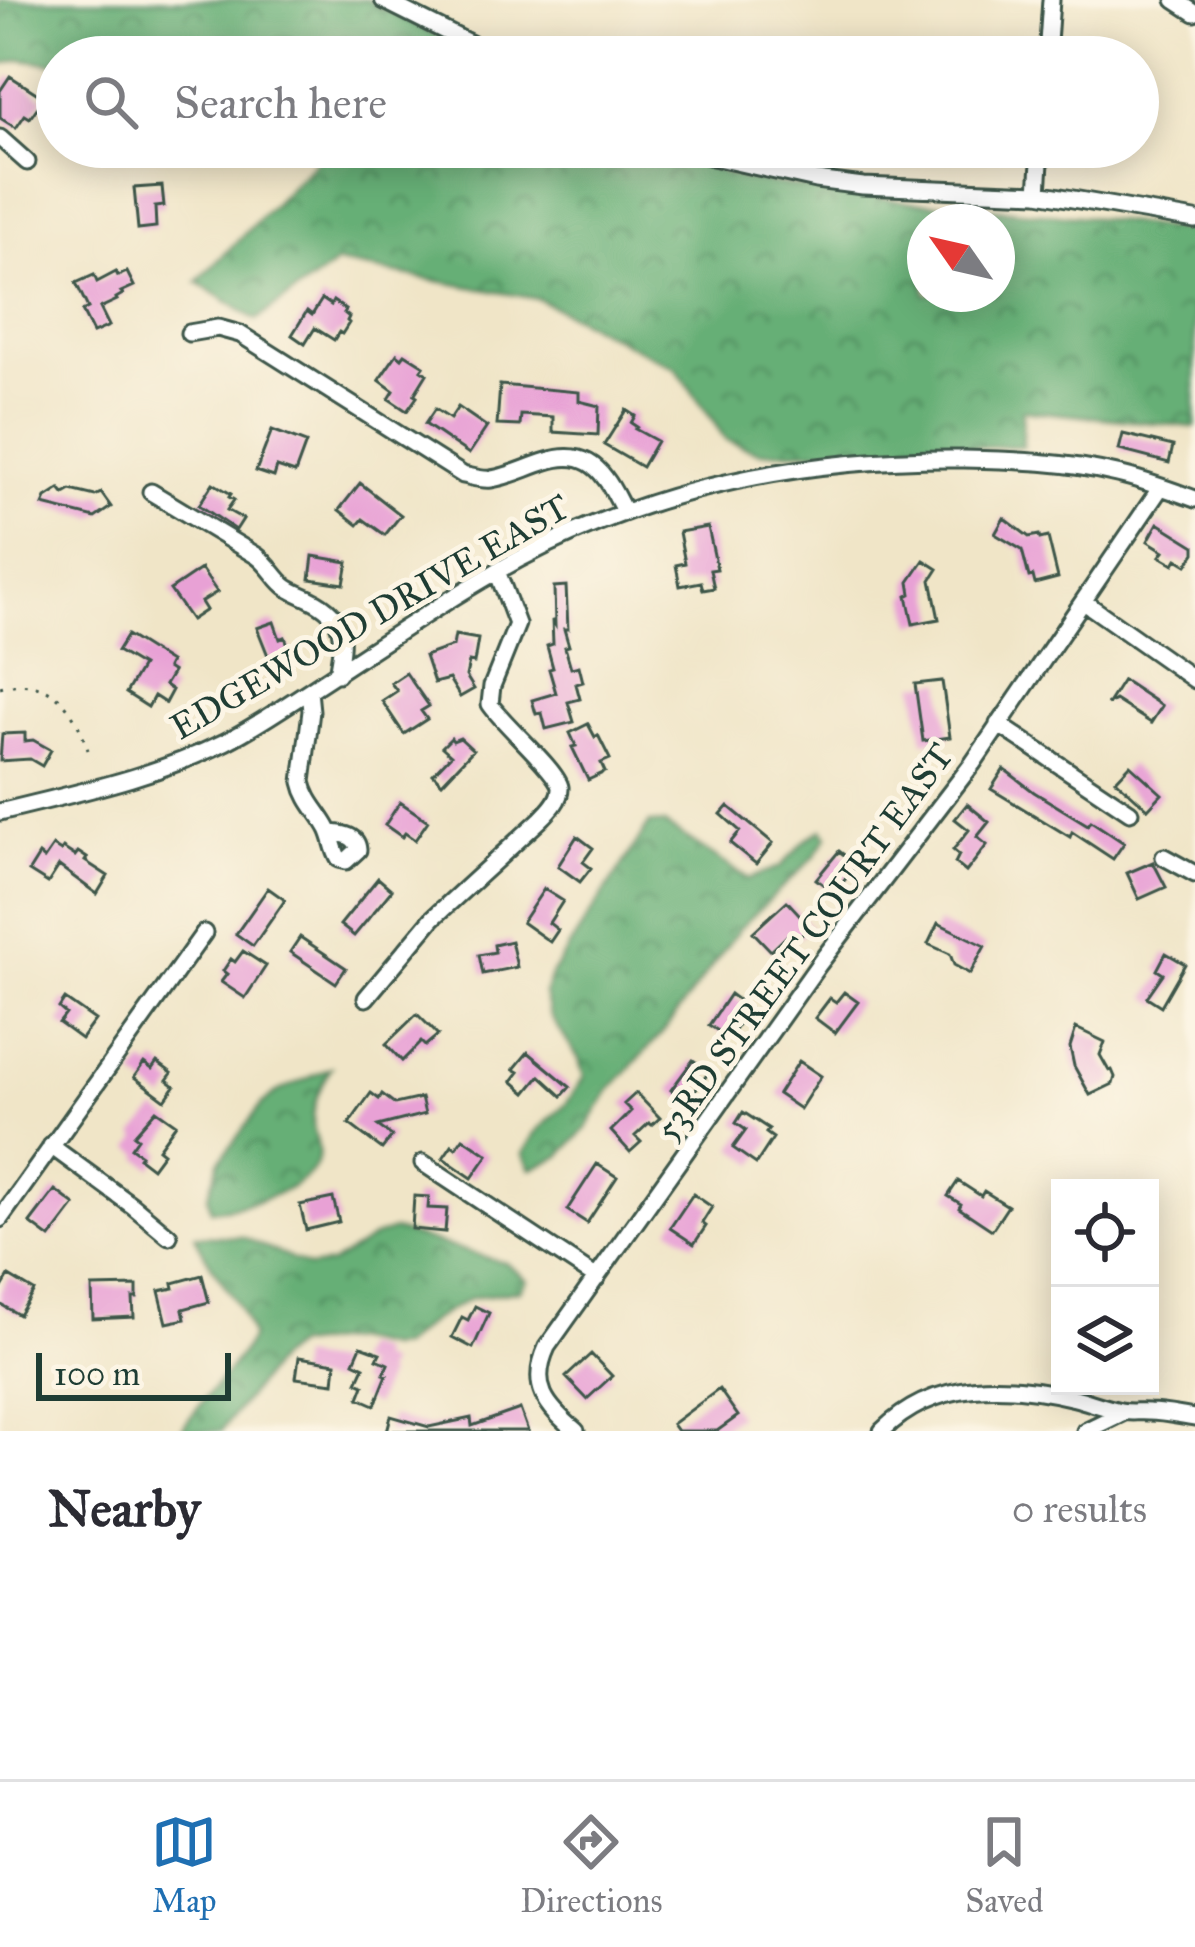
<!DOCTYPE html>
<html lang="en">
<head>
<meta charset="utf-8">
<style>
  :root { --surface:#fff; --page:#f7f7f7; --text:#2b2b33; --muted:#7c7c81; --line:#e1e1e2; --accent:#1f6fb2 }
  body { margin:0; font-family:"IM FELL Great Primer",serif; background:var(--page); color:var(--text) }
  .controls { position:absolute; right:36px; bottom:36px; display:grid; overflow:hidden; border-radius:0px; box-shadow:0 6px 30px #0003 }
  .controls button { width:108px; height:108px; display:grid; place-items:center; padding:0; border:0; border-bottom:3px solid var(--line); background:var(--surface); color:var(--text); font:60px sans-serif }
  .compass { position:absolute; left:907px; top:204px; width:108px; height:108px; border-radius:50%; background:var(--surface); box-shadow:0 6px 30px #0003; rotate:304deg }
  .scale { position:absolute; left:36px; bottom:30px; width:195px; box-sizing:border-box; padding-left:12px; border:6px solid #1f3d34; border-top:0; font-size:33px; line-height:42px; white-space:nowrap; color:#1f3d34; -webkit-text-stroke:9px #fcf5e5; paint-order:stroke }
  .list { margin:0; padding:0; list-style:none }
  h2 { display:flex; justify-content:space-between; align-items:center; height:156px; margin:0; padding:0 48px; font-size:51px }
  h2 small { font-size:39px; font-weight:400; color:var(--muted) }
  .icon { flex:none; width:66px; height:66px; fill:none; stroke:currentColor; stroke-width:2; stroke-linecap:round; stroke-linejoin:round }
  .map { position:relative; flex:none; width:1195px; height:1431px; overflow:hidden }
  .search { position:absolute; background:var(--surface); box-shadow:0 6px 30px #0003; left:36px; right:36px; top:36px; height:132px; display:flex; align-items:center; gap:30px; box-sizing:border-box; padding:0 42px; border-radius:66px; color:var(--muted); font-size:45px }
  .sheet { height:348px; background:var(--surface) }
  nav { display:flex; justify-content:space-around; align-items:center; box-sizing:border-box; height:168px; border-top:3px solid var(--line); background:var(--surface); font-size:33px; color:var(--muted) }
  nav a { display:grid; justify-items:center; gap:6px }
  nav .on { color:var(--accent) }
  .map>svg:first-child { display:block }
  .forest { fill:url(#forest-crowns); stroke:#427655; stroke-width:3; fill-rule:evenodd }
  .building { fill:#e8a1d5 }
  .lines { fill:none; stroke-linecap:round; stroke-linejoin:round }
  .minor-casing { stroke:#3e564a; stroke-width:21 }
  .path { stroke:#3e564a; stroke-width:3; stroke-dasharray:3 9; stroke-linecap:butt }
  .minor { stroke:#fff; stroke-width:15 }
  .labels { text-anchor:middle; dominant-baseline:central; stroke-width:10; stroke-linejoin:round; paint-order:stroke }
  .street-label { font-size:36px; fill:#1f3d34; stroke:#fcf5e5 }
</style>
</head>
<body>
<div class="map">
<svg width="1195" height="1431" viewBox="0 0 1195 1431">
  <defs>
    <pattern id="forest-crowns" width="20" height="18" patternUnits="userSpaceOnUse" patternTransform="scale(3)"><rect width="20" height="18" fill="#66af76"/><path d="M2 6a3 3 0 1 1 6 0M12 15a3 3 0 1 1 6 0" fill="none" stroke="#539062"/></pattern>
  </defs>
  <rect width="100%" height="100%" fill="#fcf5e5"/>
  <filter id="ink" filterUnits="userSpaceOnUse"><feTurbulence type="fractalNoise" baseFrequency=".00833" numOctaves="2"/><feDisplacementMap in="SourceGraphic" scale="24" xChannelSelector="R" yChannelSelector="G"/><feConvolveMatrix kernelMatrix="1 2 1 2 8 2 1 2 1" color-interpolation-filters="sRGB"/></filter>
  <filter id="wash" filterUnits="userSpaceOnUse"><feTurbulence type="fractalNoise" baseFrequency=".004" numOctaves="4" result="noise"/><feDisplacementMap in="SourceGraphic" scale="48" xChannelSelector="R" yChannelSelector="G"/><feGaussianBlur stdDeviation="2.7" result="paint"/><feColorMatrix in="noise" values="0 0 0 0 0 0 0 0 0 0 0 0 0 0 0 0 0 1.4 0 .05"/><feComposite in="paint" operator="in"/></filter>
  <g filter="url(#wash)">
    <rect width="100%" height="100%" fill="#f0e5c7"/>
    <!-- forest -->
    <path class="forest" d="M0 0H366L479 57H57V64L21 59 0 65Z
      M330 147H658L741 179 903 201 1088 217 1195 232V427L1022 410 1023 446 759 452 726 440 676 368 538 299 337 263 256 320 197 282ZM997 222V294H925V222Z
      M650 823 664 824 749 879 780 867 806 840 822 829 827 836 815 856 739 929 663 1032 609 1091 586 1129 559 1157 531 1169 523 1154 536 1132 566 1104 584 1077 579 1059 550 1016 544 994 551 975Z
      M331 1068C321 1085 313 1101 313 1122 313 1134 321 1147 318 1159 308 1192 241 1207 211 1210L208 1196 219 1162 263 1103 277 1092Z
      M393 1230 506 1263 527 1280 520 1290 471 1298 431 1321 400 1347 388 1348 350 1340 294 1346 277 1359 221 1431H181C202 1397 232 1372 251 1337 242 1299 209 1271 195 1235L243 1237 309 1267 331 1264 376 1236Z"/>
    <g id="blocks">
      <!-- building -->
      <path class="building" d="M10 76 44 98 30 118 25 115 16 128 0 118V91Z
        M162 186 164 206 155 207 156 227 138 229 134 188Z
        M116 272 118 276 127 272 134 286 121 292 123 294 116 298 117 300 100 308 109 326 93 333 82 311 88 308 76 283 94 275 97 282Z
        M322 299 331 305 333 301 346 310 344 313 349 317 347 321 349 323 342 334 339 332 334 340 315 328 305 344 292 335 307 311 312 315Z
        M397 354 402 358 405 354 424 366 421 370 427 374 414 395 417 397 407 411 389 399 394 391 379 380Z
        M500 385 579 392V401L599 406 598 435 553 432V417L521 415 520 426 497 425Z
        M458 407 487 427 469 454 425 424 435 409 450 419Z
        M626 410 635 416 631 423 637 427 635 429 657 441 642 467 604 445Z
        M272 430 306 443 295 473 277 467 274 477 256 471Z
        M1123 434 1173 446 1169 463 1119 450Z
        M213 483 231 494 229 497 234 500 227 510 243 519 236 530 199 505Z
        M360 483 401 515 385 535 363 519 358 525 339 510Z
        M60 489 64 494 71 490 95 496 101 493 111 507 95 518 43 505 46 498Z
        M1004 518 1029 537 1039 535 1040 539 1048 537 1058 578 1035 584 1033 576 1029 577 1022 550 995 534Z
        M1158 523 1195 546V553L1187 565 1177 559 1174 564 1160 556 1164 551 1148 541Z
        M708 527 717 569 710 570 714 588 703 590 701 582 680 586 676 565 685 563 679 532Z
        M313 556 348 562 344 584 310 579Z
        M924 560 938 569 931 580 939 619 913 624 907 596 911 594 909 582Z
        M201 569 217 592 201 602 206 610 191 620 170 590Z
        M566 586 568 629H564L569 646 565 647 571 668 579 666 583 682 576 684 580 699 568 702 574 722 546 729 542 713 536 714 532 700 556 693 549 669 553 668 547 646 553 644 552 620 555 625 554 587Z
        M274 622 280 639 285 637 292 655 271 663 257 628Z
        M127 635 170 662 167 668 173 672 165 685 172 690 165 703 154 696 148 707 126 693 142 666 117 651Z
        M455 635 478 639 474 663 469 662 466 676 474 689 460 697 449 679 434 683 425 656 453 646Z
        M406 673 429 706 421 711 427 719 404 734 382 701 397 691 391 683Z
        M1123 680 1162 706 1151 723 1115 700 1107 705Z
        M942 681 950 737 923 741 915 684Z
        M588 724 595 737 598 735 610 759 601 763 605 772 588 780 572 747 576 746 570 733Z
        M25 733V741L33 740 51 750 42 766 30 759 0 761 2 734Z
        M451 738 453 741 460 738 473 750 442 783 433 774 451 755 442 747Z
        M1130 765 1162 794 1148 809 1116 780Z
        M1004 769 1034 792 1088 825 1091 821 1124 843 1113 859 1072 832 1070 837 991 789Z
        M400 802 428 821 415 840 405 833 402 837 385 825Z
        M967 804 989 822 977 837 987 845 966 872 955 863 959 855 953 850 969 830 955 819Z
        M728 806 773 843 756 864 730 843 740 831 721 814Z
        M577 836 593 848 583 862 591 868 580 882 558 866Z
        M53 846 61 851 63 848 75 856 78 852 87 858 85 861 108 876 97 894 59 866 48 883 29 871 39 855 44 859Z
        M839 851 857 865 834 893 816 879Z
        M1153 862 1166 887 1139 899 1127 873Z
        M378 878 392 890 354 936 340 925Z
        M268 888 285 900 253 946 236 934Z
        M544 889 563 901 549 923 558 930 550 942 522 922Z
        M787 901 811 927 798 938 792 931 771 951 753 932Z
        M938 923 985 946 970 974 954 965 950 954 928 944Z
        M300 937 346 968 336 983 290 952Z
        M511 941 517 967 483 974 479 955 495 952 494 945Z
        M243 951 266 966 245 998 221 982 227 974 223 971 231 959 235 962Z
        M1166 953 1185 964 1161 1006 1147 997 1163 974 1157 970Z
        M844 992 858 1002 835 1033 815 1018 830 998 836 1002Z
        M730 994 749 1008 729 1038 709 1025Z
        M65 999 95 1020 81 1039 59 1023 66 1014 59 1008Z
        M417 1014 438 1035 425 1046 421 1042 402 1061 386 1044Z
        M1076 1028 1105 1042 1100 1055 1109 1071 1112 1070 1115 1077 1113 1084 1090 1095 1074 1066 1070 1047Z
        M528 1052 570 1087 562 1096 540 1076 526 1093 512 1081 519 1072 514 1069Z
        M693 1060 709 1072 687 1102 671 1090Z
        M799 1061 821 1076 800 1109 778 1094Z
        M157 1062 172 1073 167 1080 175 1086 165 1100 134 1077 144 1063 152 1069Z
        M371 1093 379 1099 382 1094 395 1104 421 1098 425 1114 378 1126 392 1136 382 1149 349 1124Z
        M636 1093 660 1118 652 1125 649 1123 635 1136 641 1142 630 1152 611 1131 631 1111 624 1104Z
        M156 1110 176 1124 158 1149 163 1153 152 1168 139 1158 141 1155 131 1148 138 1138 134 1135Z
        M743 1112 769 1129 766 1133 773 1138 756 1164 733 1148 746 1130 736 1123Z
        M463 1138 488 1155 472 1178 443 1158 452 1145 456 1148Z
        M597 1164 617 1177 587 1223 567 1210Z
        M958 1181 981 1196 984 1191 1008 1206 992 1230 959 1208 961 1204 948 1196Z
        M55 1190 75 1205 50 1238 30 1223Z
        M693 1194 712 1207 702 1223 706 1226 694 1244 670 1228Z
        M414 1196 429 1197 428 1208 447 1209 445 1232 412 1229Z
        M333 1198 339 1222 306 1230 300 1205Z
        M202 1275 209 1302 183 1309 185 1319 167 1323 159 1291 174 1288 173 1283Z
        M9 1276 34 1291 19 1315 0 1304V1291Z
        M137 1286V1298H133L134 1317 93 1319 92 1287Z
        M475 1306 489 1313 473 1348 452 1337 462 1317 468 1320Z
        M361 1346 380 1353 377 1359 388 1364 384 1374 387 1375 375 1405 359 1398 364 1385 357 1382 364 1367 354 1362Z
        M591 1354 612 1376 587 1399 566 1377Z
        M299 1357 336 1363 334 1383 296 1378Z
        M719 1389 738 1416 717 1431H677L672 1424Z
        M520 1409 528 1431H387L391 1416 429 1427 471 1418 472 1426Z"/>
    </g>
  </g>
  <g filter="url(#ink)">
    <use href="#blocks" fill-opacity="0" stroke="#3e564a" stroke-width="3"/>
    <g class="lines">
      <defs>
        <path id="minor" d="M383 0 497 57
          M1175 0 1195 13
          M1047 57 1051 0
          M0 138 27 162
          M683 147 713 157 816 180 863 186 1038 193 1195 220
          M1038 193 1041 147
          M189 333 218 328 240 334 463 475C473 477 481 480 491 479 529 474 573 434 605 478 613 488 618 500 624 511
          M151 492 257 556C269 565 274 576 284 585 290 591 302 595 310 599 347 617 344 637 337 674
          M1084 602 1195 680
          M309 691 311 711 302 782C306 801 319 812 328 829 333 839 333 849 339 859L346 861 358 850C357 835 343 834 331 833
          M998 724 1130 812
          M0 812C76 793 154 777 225 742 255 727 282 708 310 690 371 651 431 609 494 573 638 490 799 457 964 459 1015 460 1068 462 1117 474 1144 480 1170 490 1195 499
          M1164 857 1195 874
          M366 998 433 918 540 820C548 812 561 800 560 787 557 770 502 723 490 704L492 686 517 624 497 571
          M51 1146 133 1206 169 1236
          M423 1163 597 1278
          M0 1219 204 933
          M576 1431C546 1406 529 1386 547 1347L819 964 973 763 1161 487
          M882 1431C935 1378 1008 1382 1075 1398 1090 1402 1105 1408 1121 1411 1130 1413 1139 1411 1149 1412 1164 1412 1180 1416 1195 1418
          M1085 1431 1124 1412"/>
      </defs>
      <!-- minor casing -->
      <use href="#minor" class="minor-casing"/>
      <!-- path -->
      <path class="path" d="M0 687C52 675 73 706 88 750"/>
      <!-- minor -->
      <use href="#minor" class="minor"/>
    </g>
  </g>
  <g class="labels">
    <!-- street labels -->
    <g class="street-label">
      <text transform="translate(370 617) rotate(-30)">EDGEWOOD DRIVE EAST</text>
      <text transform="translate(804 942) rotate(-54)">53RD STREET COURT EAST</text>
    </g>
  </g>
</svg>
<div class="controls">
<button><svg class="icon" aria-label="locate" viewBox="0 0 24 24"><circle cx="12" cy="12" r="6"/><path d="M12 2v4M12 18v4M2 12h4M18 12h4"/></svg></button>
<button><svg class="icon" aria-label="layers" viewBox="0 0 24 24"><path d="M12 4l9 5-9 5-9-5zM3 14l9 5 9-5"/></svg></button>
</div>
<svg class="compass" viewBox="-18 -18 36 36"><path d="M0-13l5 13h-10z" fill="#e53935"/><path d="M0 13l5-13h-10z" fill="#7c7c81"/></svg>
<div class="scale">100 m</div>
<div class="search"><svg class="icon" aria-label="search" viewBox="0 0 24 24"><circle cx="10" cy="10" r="6"/><path d="M15 15l6 6"/></svg>Search here</div>
</div>
<section class="sheet">
<h2>Nearby<small>0 results</small></h2>
<ul class="list">
</ul>
</section>
<nav>
<a class="on"><svg class="icon" aria-label="map" viewBox="0 0 24 24"><path d="M3 6l6-2 6 2 6-2v14l-6 2-6-2-6 2zM9 4v14M15 6v14"/></svg>Map</a>
<a><svg class="icon" aria-label="directions" viewBox="0 0 24 24"><path d="M12 3l9 9-9 9-9-9zM9 14v-3h6M13 9l2 2-2 2"/></svg>Directions</a>
<a><svg class="icon" aria-label="saved" viewBox="0 0 24 24"><path d="M7 4h10v16l-5-4-5 4z"/></svg>Saved</a>
</nav>
</body>
</html>
